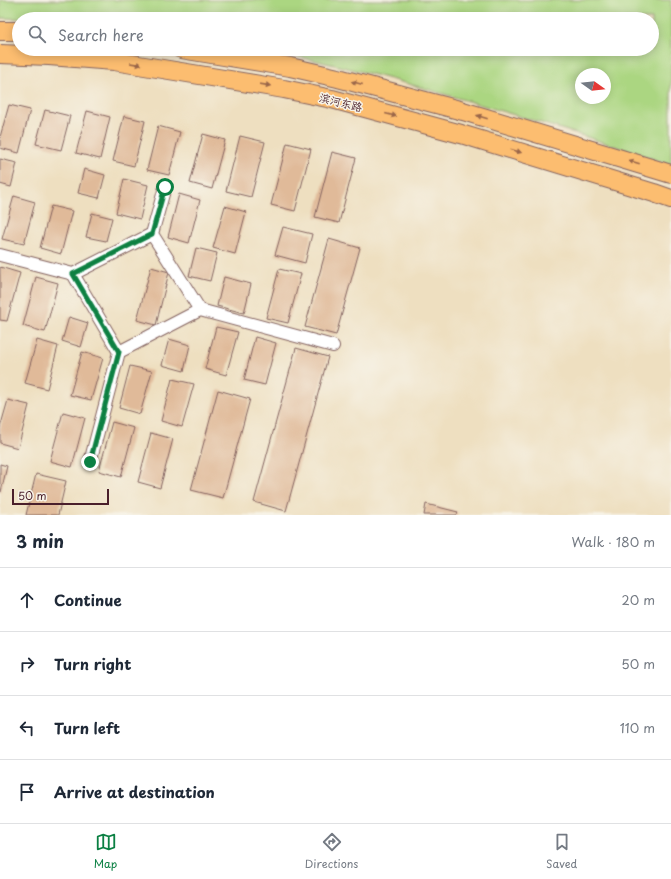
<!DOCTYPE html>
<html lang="en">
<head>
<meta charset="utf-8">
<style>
  :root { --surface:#fff; --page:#f2f2f3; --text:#1f2937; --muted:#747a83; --line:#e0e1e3; --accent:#0b8043 }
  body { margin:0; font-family:"Playpen Sans","LXGW WenKai TC",sans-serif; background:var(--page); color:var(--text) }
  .compass { position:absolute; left:575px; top:68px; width:36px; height:36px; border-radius:50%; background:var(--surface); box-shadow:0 2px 10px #0003; rotate:105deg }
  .scale { position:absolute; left:12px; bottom:10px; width:97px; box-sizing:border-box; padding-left:4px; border:2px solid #4a1f2b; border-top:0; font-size:11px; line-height:14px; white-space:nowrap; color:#4a1f2b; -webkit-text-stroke:3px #f7f3e8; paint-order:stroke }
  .stop { position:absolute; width:12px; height:12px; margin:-9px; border:3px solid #0b8043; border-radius:50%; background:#fff }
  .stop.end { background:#0b8043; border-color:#fff; box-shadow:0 1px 4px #0008 }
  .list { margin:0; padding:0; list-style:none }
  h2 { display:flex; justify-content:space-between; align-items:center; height:52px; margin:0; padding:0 16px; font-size:17px }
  h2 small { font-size:13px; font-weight:400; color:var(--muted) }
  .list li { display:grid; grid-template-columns:26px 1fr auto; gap:12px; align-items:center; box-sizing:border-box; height:64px; padding:0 16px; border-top:1px solid var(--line) }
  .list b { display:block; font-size:15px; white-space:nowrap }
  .list em { font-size:13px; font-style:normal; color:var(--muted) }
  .icon { flex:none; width:22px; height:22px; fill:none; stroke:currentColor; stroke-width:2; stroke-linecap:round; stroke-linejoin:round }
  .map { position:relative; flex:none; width:671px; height:515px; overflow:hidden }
  .search { position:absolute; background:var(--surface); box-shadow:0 2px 10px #0003; left:12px; right:12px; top:12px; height:44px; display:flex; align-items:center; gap:10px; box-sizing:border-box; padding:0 14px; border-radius:22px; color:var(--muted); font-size:15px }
  .sheet { height:308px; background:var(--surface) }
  nav { display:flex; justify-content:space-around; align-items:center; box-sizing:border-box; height:56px; border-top:1px solid var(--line); background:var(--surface); font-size:11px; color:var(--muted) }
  nav a { display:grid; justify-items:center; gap:2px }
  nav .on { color:var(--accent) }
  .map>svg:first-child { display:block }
  .green { fill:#abd681; stroke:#7a7a56; fill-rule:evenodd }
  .building { fill:#e0ba99 }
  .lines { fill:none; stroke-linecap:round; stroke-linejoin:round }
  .street-casing { stroke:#83625f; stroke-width:14 }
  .primary-casing { stroke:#83625f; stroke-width:20 }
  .street { stroke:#fff; stroke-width:12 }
  .primary { stroke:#fcbd6f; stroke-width:18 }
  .oneway { fill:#9a664a }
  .route { stroke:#0b8043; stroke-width:5 }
  .labels { text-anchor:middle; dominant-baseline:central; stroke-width:3; stroke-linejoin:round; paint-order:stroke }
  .street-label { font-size:11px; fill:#4a1f2b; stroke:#f7f3e8 }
</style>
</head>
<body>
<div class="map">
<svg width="671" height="515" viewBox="0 0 671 515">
  <rect width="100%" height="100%" fill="#f7f3e8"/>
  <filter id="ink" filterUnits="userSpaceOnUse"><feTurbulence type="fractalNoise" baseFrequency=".025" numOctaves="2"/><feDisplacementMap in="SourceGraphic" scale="8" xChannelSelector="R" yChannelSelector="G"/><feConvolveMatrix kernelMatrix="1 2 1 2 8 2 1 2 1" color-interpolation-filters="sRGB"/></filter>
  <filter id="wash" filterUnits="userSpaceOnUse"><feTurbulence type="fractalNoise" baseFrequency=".012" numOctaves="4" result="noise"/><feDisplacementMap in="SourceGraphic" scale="16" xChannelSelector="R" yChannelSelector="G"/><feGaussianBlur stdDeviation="0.9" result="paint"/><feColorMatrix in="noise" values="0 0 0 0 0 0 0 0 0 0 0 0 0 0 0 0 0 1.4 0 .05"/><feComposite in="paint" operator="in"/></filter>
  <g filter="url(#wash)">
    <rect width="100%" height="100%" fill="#eedfc0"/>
    <!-- green -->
    <path class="green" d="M0 0H671V165C614 145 556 127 498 110 419 86 340 64 260 49H652V19H39L0 18ZM581 74H605V98H581Z"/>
    <g id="blocks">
      <!-- building -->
      <path class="building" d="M9 105 30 110 19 153 0 148V137Z
        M45 110 70 116 61 150 36 144Z
        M87 111 110 117 100 159 76 153Z
        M124 116 145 121 134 166 113 161Z
        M158 126 180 132 169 175 147 170Z
        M203 134 225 140 212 189 190 183Z
        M240 136 265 142 251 197 226 191Z
        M287 143 311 149 295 211 271 205Z
        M332 152 356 158 339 223 315 217Z
        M0 159 17 163 11 187 0 184Z
        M84 169 105 175 99 198 78 193Z
        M124 179 148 185 140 219 116 213Z
        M179 194 200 200 189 243 168 237Z
        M14 196 35 202 24 244 2 239Z
        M51 206 72 211 61 254 40 248Z
        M225 206 246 212 235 254 213 248Z
        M92 213 112 218 106 241 86 237Z
        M283 227 312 234 305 263 275 255Z
        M329 239 360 248 336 335 305 327Z
        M196 248 217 253 210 281 189 276Z
        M0 267 20 273 7 321 0 320Z
        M151 267 169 272 156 325 137 320Z
        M279 269 301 274 288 323 266 318Z
        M36 277 58 283 45 332 23 326Z
        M224 277 251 284 244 313 217 306Z
        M69 317 88 323 81 347 62 341Z
        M216 327 238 332 226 375 205 369Z
        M255 337 276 343 265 385 244 380Z
        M169 339 190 345 184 371 162 365Z
        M37 340 58 346 47 389 25 383Z
        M296 348 328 357 286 511 254 502Z
        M82 352 103 358 91 400 70 395Z
        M130 366 152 371 140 414 119 408Z
        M172 379 194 384 182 427 161 421Z
        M218 390 250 399 223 498 191 490Z
        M8 400 29 405 18 448 0 443V428Z
        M63 412 85 418 72 467 50 461Z
        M112 422 134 428 121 477 99 471Z
        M151 433 173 439 160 488 138 482Z
        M0 464 7 466 1 492H0Z
        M36 474 66 481 58 515H26Z
        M426 504 458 512 457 515H424Z"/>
    </g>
  </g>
  <g filter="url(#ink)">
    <use href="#blocks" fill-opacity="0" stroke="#83625f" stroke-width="1"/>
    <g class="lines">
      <defs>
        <path id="street" d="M152 234 165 187
          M0 255 73 274 119 352 200 310 333 346
          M73 274 152 234 200 310
          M90 462 119 352"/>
        <path id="primary" d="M0 31H19
          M181 49 290 67 338 78 463 111 671 174
          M0 54 49 56 114 61 284 89 332 99 461 134 654 193 671 199"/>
      </defs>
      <!-- street casing -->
      <use href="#street" class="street-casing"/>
      <!-- primary casing -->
      <use href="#primary" class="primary-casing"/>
      <!-- street -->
      <use href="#street" class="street"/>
      <!-- primary -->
      <use href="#primary" class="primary"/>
    </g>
    <!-- one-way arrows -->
    <defs><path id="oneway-solid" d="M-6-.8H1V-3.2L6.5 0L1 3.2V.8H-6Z"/></defs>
    <g class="oneway">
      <use href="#oneway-solid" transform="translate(136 64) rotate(9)"/>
      <use href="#oneway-solid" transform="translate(357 83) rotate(-165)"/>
      <use href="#oneway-solid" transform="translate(265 85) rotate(9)"/>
      <use href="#oneway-solid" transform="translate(391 115) rotate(15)"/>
      <use href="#oneway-solid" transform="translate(482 117) rotate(-163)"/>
      <use href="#oneway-solid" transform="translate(516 151) rotate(17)"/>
      <use href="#oneway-solid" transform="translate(634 162) rotate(-163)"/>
    </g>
  </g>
  <g class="lines" filter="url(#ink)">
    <!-- route -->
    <path class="route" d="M90 462 119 352 73 274 152 234 165 187"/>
  </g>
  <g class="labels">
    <!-- street labels -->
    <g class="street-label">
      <text transform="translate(341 102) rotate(14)">滨河东路</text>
    </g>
  </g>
</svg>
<svg class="compass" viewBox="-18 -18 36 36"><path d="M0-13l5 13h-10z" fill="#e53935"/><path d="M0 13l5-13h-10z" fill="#747a83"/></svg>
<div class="scale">50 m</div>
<div class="stop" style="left:165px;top:187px"></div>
<div class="stop end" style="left:90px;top:462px"></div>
<div class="search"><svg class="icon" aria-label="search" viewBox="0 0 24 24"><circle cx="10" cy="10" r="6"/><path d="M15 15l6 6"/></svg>Search here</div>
</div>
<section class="sheet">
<h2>3 min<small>Walk · 180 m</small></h2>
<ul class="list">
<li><svg class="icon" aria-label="ahead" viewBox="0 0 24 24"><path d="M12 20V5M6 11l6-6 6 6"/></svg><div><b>Continue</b></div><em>20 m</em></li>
<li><svg class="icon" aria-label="right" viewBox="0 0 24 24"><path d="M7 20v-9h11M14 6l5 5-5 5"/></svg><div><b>Turn right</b></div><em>50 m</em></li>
<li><svg class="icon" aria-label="left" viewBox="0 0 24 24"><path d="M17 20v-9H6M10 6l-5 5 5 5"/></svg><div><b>Turn left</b></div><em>110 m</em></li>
<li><svg class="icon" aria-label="arrive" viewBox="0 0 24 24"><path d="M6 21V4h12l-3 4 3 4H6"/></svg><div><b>Arrive at destination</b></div></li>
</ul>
</section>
<nav>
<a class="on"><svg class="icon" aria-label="map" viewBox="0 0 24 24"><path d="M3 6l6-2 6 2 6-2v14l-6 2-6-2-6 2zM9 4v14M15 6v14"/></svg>Map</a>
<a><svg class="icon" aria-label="directions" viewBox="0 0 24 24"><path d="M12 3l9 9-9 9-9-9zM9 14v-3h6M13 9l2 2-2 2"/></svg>Directions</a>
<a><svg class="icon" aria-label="saved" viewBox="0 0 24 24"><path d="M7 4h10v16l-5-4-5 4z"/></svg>Saved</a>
</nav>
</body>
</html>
